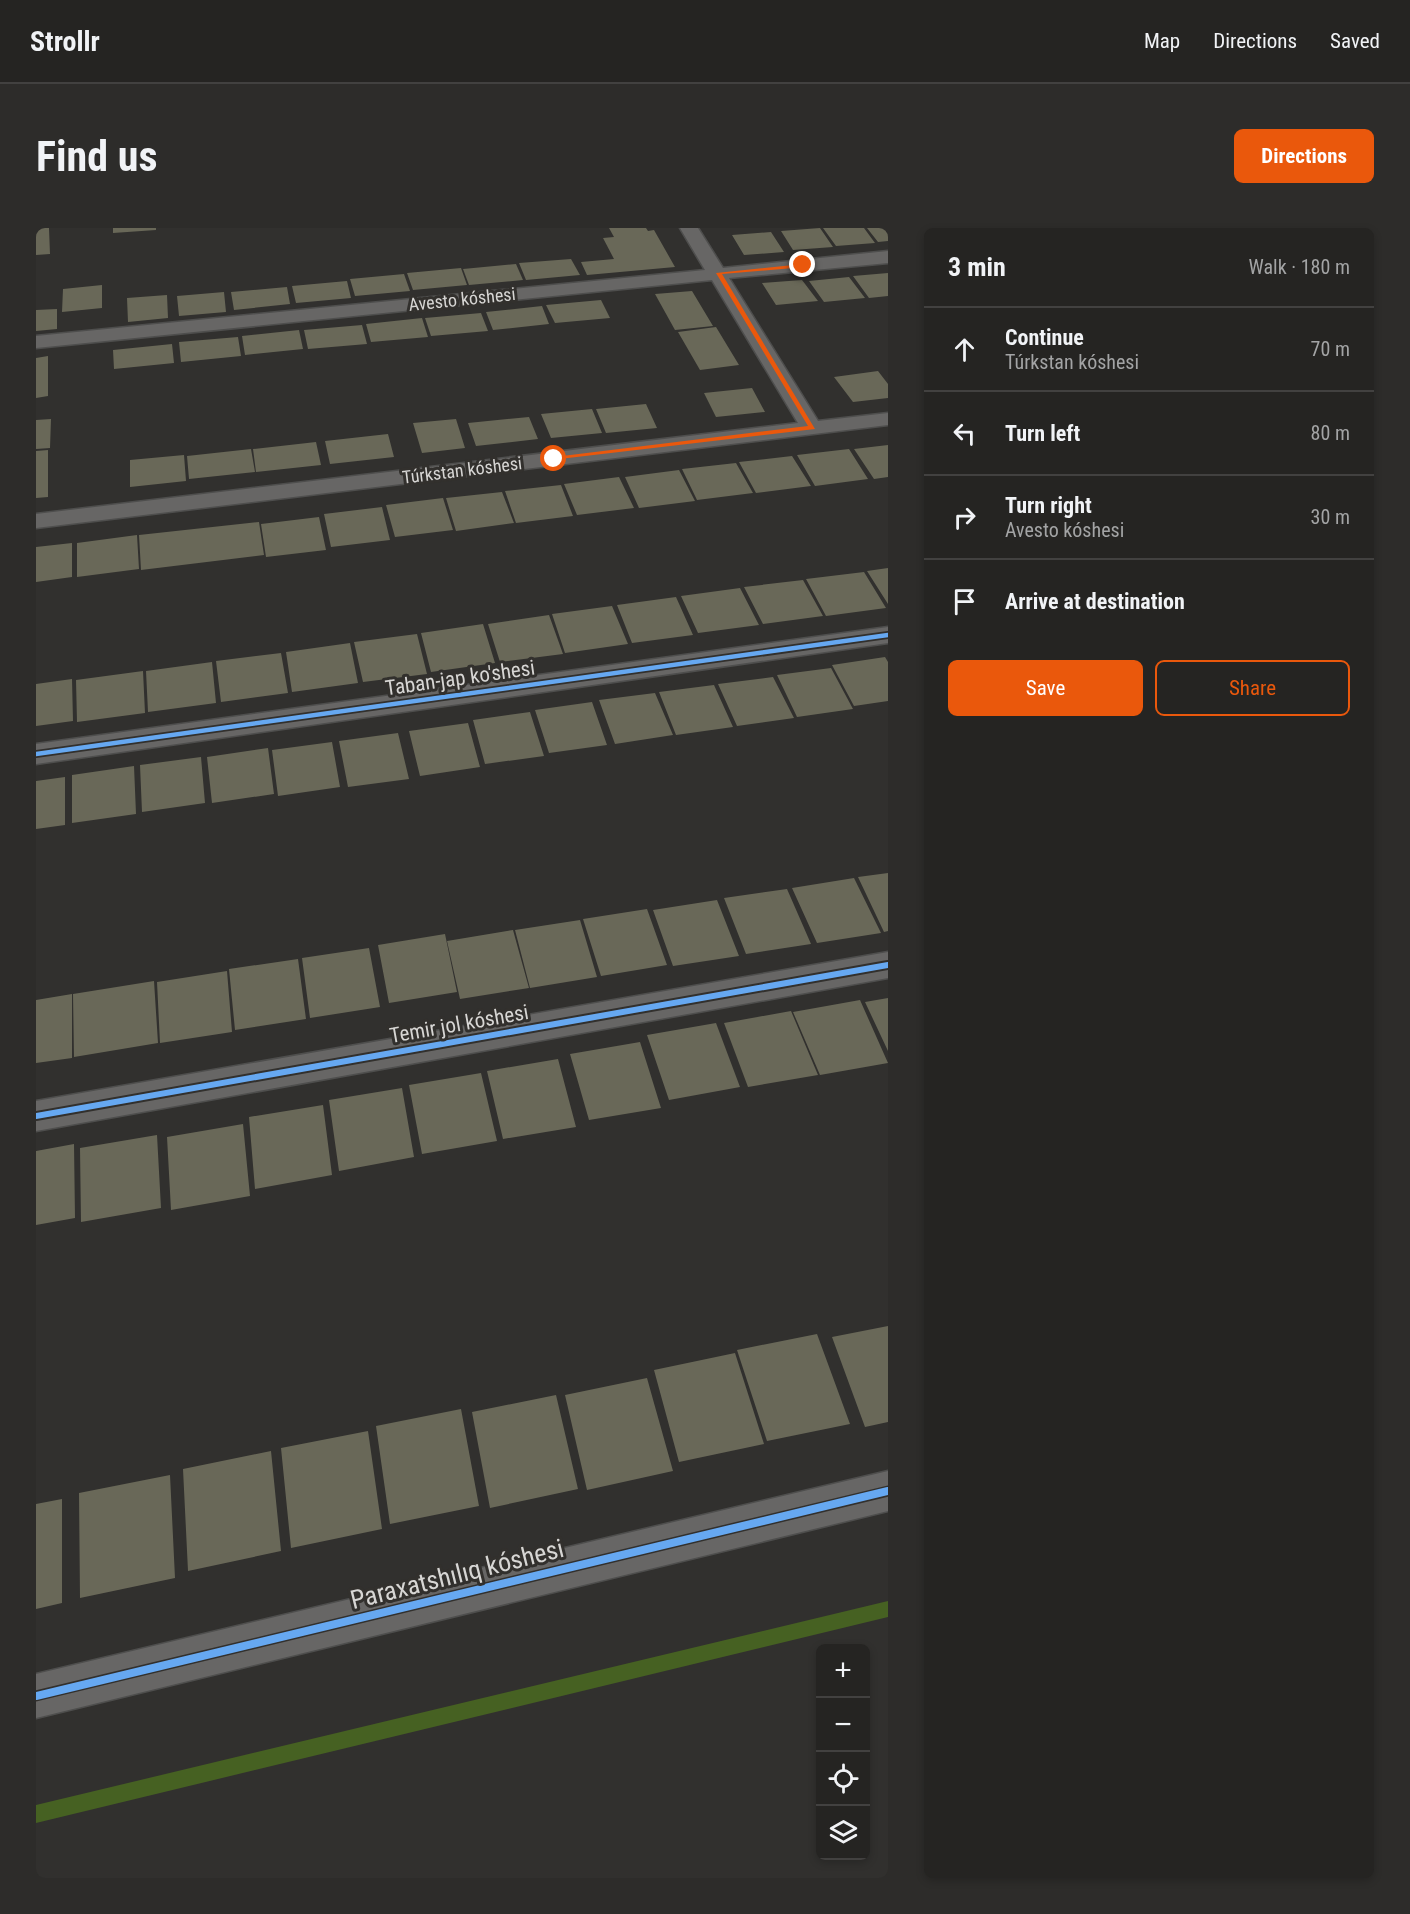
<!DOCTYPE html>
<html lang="en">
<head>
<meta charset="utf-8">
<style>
  :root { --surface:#252422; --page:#2d2c2a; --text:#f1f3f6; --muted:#a3a4a5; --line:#424140; --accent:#ea580c }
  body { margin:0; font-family:"Roboto Condensed",sans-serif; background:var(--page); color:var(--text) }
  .controls { position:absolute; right:18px; bottom:18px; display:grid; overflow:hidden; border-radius:9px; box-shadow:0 3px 9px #0003 }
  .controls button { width:54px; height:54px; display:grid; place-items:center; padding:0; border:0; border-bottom:2px solid var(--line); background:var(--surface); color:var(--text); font:30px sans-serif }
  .stop { position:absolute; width:18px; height:18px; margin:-14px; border:4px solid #ea580c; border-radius:50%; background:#fff }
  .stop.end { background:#ea580c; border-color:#fff; box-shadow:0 2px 6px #0008 }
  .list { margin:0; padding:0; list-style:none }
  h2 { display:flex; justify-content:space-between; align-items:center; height:78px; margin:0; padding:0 24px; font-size:26px }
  h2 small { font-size:20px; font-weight:400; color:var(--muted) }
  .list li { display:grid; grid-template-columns:39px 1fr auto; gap:18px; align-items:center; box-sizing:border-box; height:84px; padding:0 24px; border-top:2px solid var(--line) }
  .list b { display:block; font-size:22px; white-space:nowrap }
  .list p { margin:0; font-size:20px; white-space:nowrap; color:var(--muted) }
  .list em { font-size:20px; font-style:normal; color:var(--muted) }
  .actions { display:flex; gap:12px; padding:18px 24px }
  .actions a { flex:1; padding:14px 0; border:2px solid var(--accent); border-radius:9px; text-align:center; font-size:21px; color:var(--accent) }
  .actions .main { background:var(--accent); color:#fff }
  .icon { flex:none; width:33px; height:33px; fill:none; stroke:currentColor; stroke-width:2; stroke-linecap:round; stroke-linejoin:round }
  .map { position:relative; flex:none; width:852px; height:1650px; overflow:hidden; border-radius:9px }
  header { display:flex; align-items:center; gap:36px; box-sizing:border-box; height:84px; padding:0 30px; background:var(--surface); border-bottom:2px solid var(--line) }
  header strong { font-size:28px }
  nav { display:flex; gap:33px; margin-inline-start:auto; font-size:21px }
  .intro { display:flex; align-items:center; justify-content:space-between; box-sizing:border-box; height:144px; padding:0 36px }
  h1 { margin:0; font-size:42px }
  .button { padding:15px 27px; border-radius:9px; background:var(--accent); color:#fff; font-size:21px; font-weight:700 }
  main { display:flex; gap:36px; padding:0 36px }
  aside { flex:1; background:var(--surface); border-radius:9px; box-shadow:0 3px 9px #0003 }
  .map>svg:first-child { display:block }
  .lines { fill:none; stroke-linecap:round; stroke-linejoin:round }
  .stream { fill:#466122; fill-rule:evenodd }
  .building { fill:#696858 }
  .minor-casing { stroke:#4e4e4d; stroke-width:3 }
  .minor { fill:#676665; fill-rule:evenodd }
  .cycleway-far2-casing { stroke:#32302d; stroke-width:8 }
  .cycleway-far1-casing { stroke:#32302d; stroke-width:10 }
  .cycleway-casing { stroke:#32302d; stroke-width:11 }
  .cycleway-far2 { stroke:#66a8f1; stroke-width:4.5 }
  .cycleway-far1 { stroke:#66a8f1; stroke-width:6 }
  .cycleway { stroke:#66a8f1; stroke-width:8 }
  .route { fill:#ea580c }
  .labels { text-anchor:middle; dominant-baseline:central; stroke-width:6; stroke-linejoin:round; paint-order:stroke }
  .far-street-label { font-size:18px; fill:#d7d6d4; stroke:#32302d }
  .street-label { font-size:21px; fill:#d7d6d4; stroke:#32302d }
  .near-street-label { font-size:26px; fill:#d7d6d4; stroke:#32302d }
</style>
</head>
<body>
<header>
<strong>Strollr</strong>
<nav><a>Map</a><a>Directions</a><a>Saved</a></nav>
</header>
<div class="intro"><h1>Find us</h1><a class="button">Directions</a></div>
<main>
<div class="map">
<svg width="852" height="1650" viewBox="0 0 852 1650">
  <rect width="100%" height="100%" fill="#31302e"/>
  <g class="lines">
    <!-- stream -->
    <path class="stream" d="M852 1373V1389L0 1595V1577Z"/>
  </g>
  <!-- building -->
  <path class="building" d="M0 0H13L14 26 0 27Z
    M77 0H120V2L77 5Z
    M573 0H610L612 3 618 2 639 39 551 47 545 34 578 31 567 10 578 9Z
    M784 0 797 19 757 22 745 3Z
    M787 0H828L839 15 800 18Z
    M831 0H852V13L842 14Z
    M735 4 748 24 708 27 696 7Z
    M535 31 544 47 490 52 483 35Z
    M480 36 487 52 433 57 427 41Z
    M425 40 431 57 377 62 371 45Z
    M852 45V68L833 70 817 48Z
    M368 46 374 63 319 68 314 51Z
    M813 49 829 70 788 74 773 53Z
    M766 52 782 73 740 77 726 55Z
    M311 53 315 70 260 75 256 58Z
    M66 57V80L26 84 27 61Z
    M251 59 254 76 198 82 195 64Z
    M656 63 677 98 639 102 619 66Z
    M188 64 190 84 143 88 141 68Z
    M131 67 132 90 92 94 91 70Z
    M565 72 574 90 519 95 510 77Z
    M506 78 513 96 457 102 450 84Z
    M21 81V101L0 103V82Z
    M445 85 452 103 395 108 389 90Z
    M386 90 392 109 335 114 330 96Z
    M326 97 331 116 272 121 268 102Z
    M680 99 703 137 664 142 642 104Z
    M263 102 267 121 209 127 206 108Z
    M202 109 205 128 145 134 143 114Z
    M136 116 138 135 78 141 77 122Z
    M12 128V168L0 170V130Z
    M842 143 852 156V170L817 174 798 149Z
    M716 160 729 184 680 189 668 165Z
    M610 176 621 200 570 205 560 181Z
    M556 181 566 205 515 210 505 186Z
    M493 189 502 211 440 218 432 195Z
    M15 191 14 220 0 221V192Z
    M420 191 429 220 386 225 377 195Z
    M352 206 358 229 294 236 289 213Z
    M280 214 285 237 220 244 217 221Z
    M852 217V249L838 251 818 221Z
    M215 221 219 244 153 251 151 228Z
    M813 221 832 251 779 258 761 227Z
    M12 222V269L0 270V223Z
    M148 227 150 253 94 259V232Z
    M756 228 775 258 720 265 703 234Z
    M700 235 717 265 661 272 646 241Z
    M643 242 659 273 603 280 589 249Z
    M583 249 598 280 541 287 528 256Z
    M525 257 537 288 480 295 469 263Z
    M466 264 478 295 420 303 410 270Z
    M407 270 417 302 359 309 350 277Z
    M346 279 354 312 295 319 288 286Z
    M283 289 290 322 230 329 225 296Z
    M223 294 228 327 105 342 103 307Z
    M101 307 103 341 41 349V315Z
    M36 315V349L0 354V319Z
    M852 340V376L831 343Z
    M828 344 850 380 790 388 770 351Z
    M767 352 787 388 727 396 708 359Z
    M704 360 723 397 662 405 645 368Z
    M640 369 657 407 596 415 581 377Z
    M576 378 592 416 529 425 516 386Z
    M513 387 527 426 464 434 452 396Z
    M447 396 459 435 395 444 385 405Z
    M381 406 391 446 327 454 318 414Z
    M314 415 322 455 256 464 250 424Z
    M245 425 252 465 185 474 180 433Z
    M849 429 852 434V473L818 478 796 437Z
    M176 434 180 475 112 484 110 443Z
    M795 440 817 481 761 489 741 447Z
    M107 443 109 485 41 494 40 452Z
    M737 449 758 490 701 498 682 456Z
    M36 451 37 493 0 498V456Z
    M678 457 697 499 640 507 623 464Z
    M619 465 637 507 579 516 563 472Z
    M556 474 571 517 513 525 499 482Z
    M494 484 508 528 449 536 437 492Z
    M432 495 444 539 384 548 373 503Z
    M362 505 373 551 312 559 303 513Z
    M296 514 304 559 242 568 236 522Z
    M232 520 238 566 176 575 171 529Z
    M165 529 169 575 106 584 104 537Z
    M98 538 100 586 36 595V547Z
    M29 549V597L0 601V553Z
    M852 645V703L848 704 822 649Z
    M818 650 845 705 781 715 756 660Z
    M751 661 775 716 710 726 688 670Z
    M681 672 703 728 637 738 617 682Z
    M611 681 631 737 565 748 547 691Z
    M544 692 561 749 494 760 479 702Z
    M477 702 493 760 424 771 411 713Z
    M409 706 421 764 353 775 342 717Z
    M333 720 344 779 274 790 266 730Z
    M262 731 270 791 199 802 193 741Z
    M191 743 196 804 124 815 121 754Z
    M118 753 122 815 38 829 37 766Z
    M36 766V830L0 835V772Z
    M852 770V823L829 774Z
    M824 772 852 835 784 847 757 784Z
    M755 783 782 847 712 859 688 795Z
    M680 795 704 859 633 872 611 807Z
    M604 814 625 880 553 892 534 826Z
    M522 831 540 899 467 911 451 843Z
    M445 845 461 913 386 926 373 857Z
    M366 860 378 929 303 943 293 872Z
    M287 877 296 947 219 961 213 889Z
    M207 896 214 968 135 982 131 909Z
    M121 907 125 980 45 994 44 920Z
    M38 916 39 990 0 997V923Z
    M852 1098V1194L829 1199 796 1109Z
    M781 1106 814 1196 731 1213 701 1122Z
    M699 1125 728 1216 643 1234 618 1142Z
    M611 1150 637 1243 551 1262 529 1167Z
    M520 1167 542 1261 454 1280 436 1184Z
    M425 1181 443 1278 354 1296 340 1198Z
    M332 1203 346 1301 255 1320 245 1220Z
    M235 1223 245 1323 152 1343 147 1241Z
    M134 1247 139 1350 44 1370 43 1265Z
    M26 1271V1375L0 1381V1276Z"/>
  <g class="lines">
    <defs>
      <path id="minor" d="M644 0H662L687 40 852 23V35L693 50 782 193 852 185V197L0 300V286L762 195 676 52 0 120V108L669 42Z
        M852 399V415L0 536V516Z
        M852 724V750L0 903V873Z
        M852 1243V1283L0 1490V1446Z"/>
    </defs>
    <!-- minor casing -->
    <use href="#minor" class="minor-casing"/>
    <!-- minor -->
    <use href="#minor" class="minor"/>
    <defs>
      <path id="cycleway-far2" d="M0 526 852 407"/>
      <path id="cycleway-far1" d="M0 888 852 737"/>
      <path id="cycleway" d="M0 1468 852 1263"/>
    </defs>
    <!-- cycleway-far2 casing -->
    <use href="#cycleway-far2" class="cycleway-far2-casing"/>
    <!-- cycleway-far1 casing -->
    <use href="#cycleway-far1" class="cycleway-far1-casing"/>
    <!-- cycleway casing -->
    <use href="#cycleway" class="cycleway-casing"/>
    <!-- cycleway-far2 -->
    <use href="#cycleway-far2" class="cycleway-far2"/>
    <!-- cycleway-far1 -->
    <use href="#cycleway-far1" class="cycleway-far1"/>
    <!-- cycleway -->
    <use href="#cycleway" class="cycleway"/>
  </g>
  <!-- route -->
  <path class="route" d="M767 36 769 39 686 46 779 201 515 232 518 229 772 198 680 45Z"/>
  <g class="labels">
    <!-- far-street labels -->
    <g class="far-street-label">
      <text transform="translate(426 71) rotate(-6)">Avesto kóshesi</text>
      <text transform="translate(426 242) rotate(-7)">Túrkstan kóshesi</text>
    </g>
    <!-- street labels -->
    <g class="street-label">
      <text transform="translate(424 450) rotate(-8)">Taban-jap ko'shesi</text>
      <text transform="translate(423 796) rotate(-10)">Temir jol kóshesi</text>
    </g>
    <!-- near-street labels -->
    <g class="near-street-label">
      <text transform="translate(421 1346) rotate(-14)">Paraxatshılıq kóshesi</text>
    </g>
  </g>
</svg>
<div class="controls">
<button>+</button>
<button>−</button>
<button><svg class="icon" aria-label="locate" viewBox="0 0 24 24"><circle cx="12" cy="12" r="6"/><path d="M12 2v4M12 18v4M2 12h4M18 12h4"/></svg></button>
<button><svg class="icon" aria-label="layers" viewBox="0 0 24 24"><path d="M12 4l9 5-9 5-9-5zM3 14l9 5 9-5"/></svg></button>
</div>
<div class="stop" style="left:518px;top:231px"></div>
<div class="stop end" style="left:767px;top:37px"></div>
</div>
<aside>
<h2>3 min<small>Walk · 180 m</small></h2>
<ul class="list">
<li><svg class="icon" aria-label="ahead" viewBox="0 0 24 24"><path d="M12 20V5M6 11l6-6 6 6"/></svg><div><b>Continue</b><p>Túrkstan kóshesi</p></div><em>70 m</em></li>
<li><svg class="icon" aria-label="left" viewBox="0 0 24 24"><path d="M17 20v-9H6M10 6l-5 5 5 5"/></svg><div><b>Turn left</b></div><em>80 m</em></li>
<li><svg class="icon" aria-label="right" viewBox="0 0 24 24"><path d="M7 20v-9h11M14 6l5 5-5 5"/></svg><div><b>Turn right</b><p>Avesto kóshesi</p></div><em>30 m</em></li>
<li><svg class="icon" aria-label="arrive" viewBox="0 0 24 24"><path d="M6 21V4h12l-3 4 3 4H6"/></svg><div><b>Arrive at destination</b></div></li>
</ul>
<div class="actions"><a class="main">Save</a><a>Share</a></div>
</aside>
</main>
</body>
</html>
